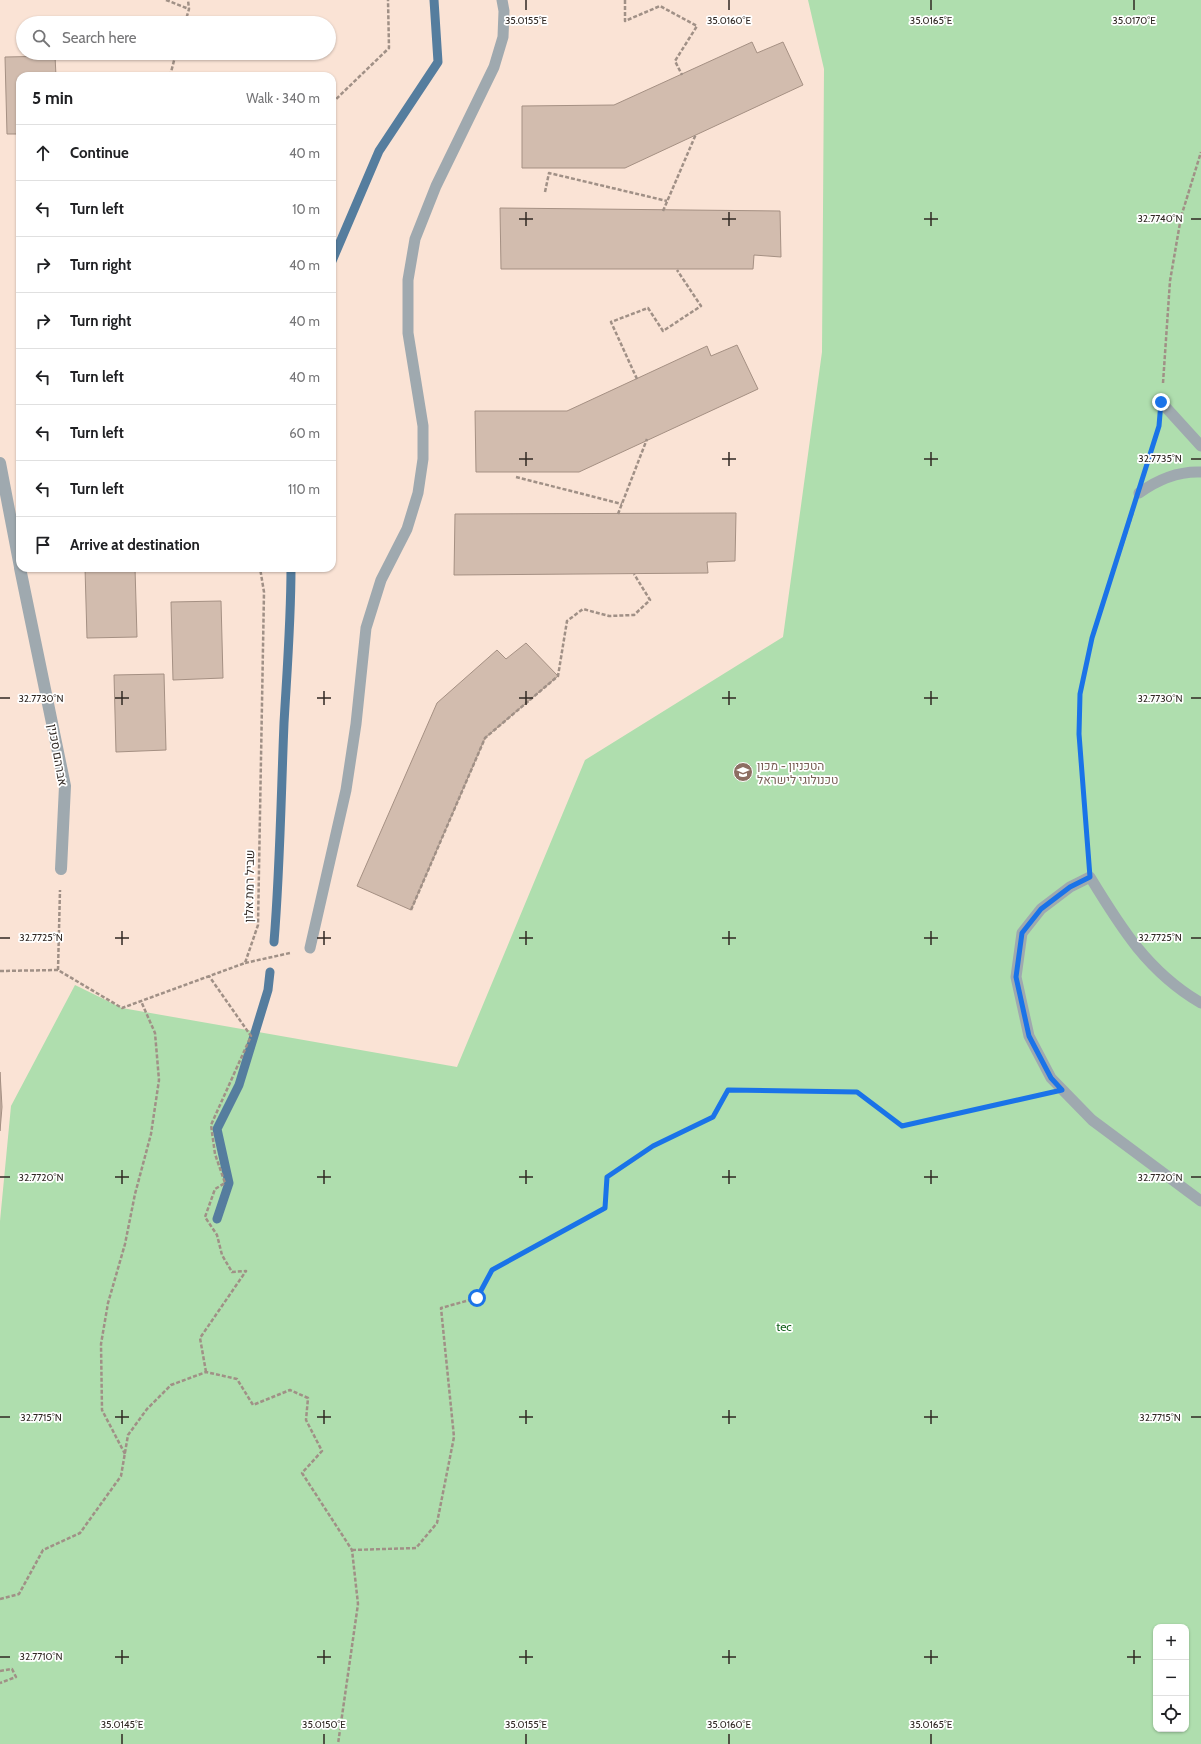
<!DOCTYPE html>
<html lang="en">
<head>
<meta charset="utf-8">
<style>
  :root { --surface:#fff; --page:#f6f6f6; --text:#202124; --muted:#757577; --line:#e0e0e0 }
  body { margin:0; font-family:Cabin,Heebo,sans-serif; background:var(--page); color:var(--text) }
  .controls { position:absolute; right:12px; bottom:12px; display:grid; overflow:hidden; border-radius:8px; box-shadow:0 1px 3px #0004 }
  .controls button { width:36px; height:36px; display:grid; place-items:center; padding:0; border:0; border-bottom:1px solid var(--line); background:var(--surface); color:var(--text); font:20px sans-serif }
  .stop { position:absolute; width:12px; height:12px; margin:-9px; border:3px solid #1a73e8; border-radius:50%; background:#fff }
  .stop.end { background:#1a73e8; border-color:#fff; box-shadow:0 1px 4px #0008 }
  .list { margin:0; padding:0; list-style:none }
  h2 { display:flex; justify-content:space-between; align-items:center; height:52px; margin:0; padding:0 16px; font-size:17px }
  h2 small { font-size:13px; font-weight:400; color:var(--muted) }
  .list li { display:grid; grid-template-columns:26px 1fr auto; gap:12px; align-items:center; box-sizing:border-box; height:56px; padding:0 16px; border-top:1px solid var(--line) }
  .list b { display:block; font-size:15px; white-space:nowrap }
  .list em { font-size:13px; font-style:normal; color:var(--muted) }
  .icon { flex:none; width:22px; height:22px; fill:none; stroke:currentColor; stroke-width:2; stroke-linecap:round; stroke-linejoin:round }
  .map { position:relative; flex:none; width:1201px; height:1744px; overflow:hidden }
  .search { position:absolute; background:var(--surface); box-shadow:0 1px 3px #0004; left:16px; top:16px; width:320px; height:44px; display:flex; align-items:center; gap:10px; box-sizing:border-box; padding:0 14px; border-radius:22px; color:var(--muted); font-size:15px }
  .panel { position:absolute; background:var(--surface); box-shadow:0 1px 3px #0004; left:16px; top:72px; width:320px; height:500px; border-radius:12px }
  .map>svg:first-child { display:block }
  .green { fill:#afdeae; fill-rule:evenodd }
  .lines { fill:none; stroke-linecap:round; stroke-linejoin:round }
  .stream { stroke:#557d9e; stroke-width:9 }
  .building { fill:#d2bcae; stroke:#a59083 }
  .path { stroke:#a09086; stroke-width:2.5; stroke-dasharray:4 2; stroke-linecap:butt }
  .service { stroke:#9fa9af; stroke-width:11 }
  .minor { stroke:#9fa9af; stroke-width:12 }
  .route { stroke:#1a73e8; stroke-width:5 }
  .ticks { fill:none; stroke:#302823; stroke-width:1.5 }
  .labels { text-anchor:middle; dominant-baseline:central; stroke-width:3.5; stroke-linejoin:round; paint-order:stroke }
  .street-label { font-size:12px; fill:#302823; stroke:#fff }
  .education-label { font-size:12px; fill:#785e54; stroke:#fff; text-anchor:start }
  .park-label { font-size:12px; fill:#13611b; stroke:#fff }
  .ticks-label { font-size:10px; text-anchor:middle; fill:#302823; stroke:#fff; stroke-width:3.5; stroke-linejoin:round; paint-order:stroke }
</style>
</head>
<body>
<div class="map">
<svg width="1201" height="1744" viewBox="0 0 1201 1744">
  <rect width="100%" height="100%" fill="#fae3d5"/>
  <!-- green -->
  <path class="green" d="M808 0H1201V1744H0V1221L11 1106 75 985 122 1008 457 1067 585 760 783 637 822 352 824 69ZM1156 1627H1186V1729H1156Z"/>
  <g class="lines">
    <!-- stream -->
    <path class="stream" d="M332 261 379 151 438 62 434 0
      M274 942C280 869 281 796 284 723 287 671 291 620 291 568
      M217 1219 229 1183 217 1129 239 1085 268 990 270 972"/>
  </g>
  <!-- building -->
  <path class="building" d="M752 42 757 53 783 42 803 85 625 168H522V106L614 105Z
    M55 56 56 76H20V134H7L5 57Z
    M500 208 780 211 781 257 754 255 753 269H501Z
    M737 345 758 389 579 472H476L475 411H567L707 346 711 356Z
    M736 513 735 561 707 562 708 573 454 575 455 514Z
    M85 568H135L137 637 87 638Z
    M221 601 223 678 173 680 171 602Z
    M526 643 558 676 485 738 411 910 357 886 437 703 497 650 506 659Z
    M164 674 166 750 116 752 114 675Z
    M0 1072 2 1107 0 1131Z"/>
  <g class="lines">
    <!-- path -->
    <path class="path" d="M166 0 189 9
      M625 0V21L660 6 697 26 675 61 682 75
      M185 23 189 9 188 0
      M170 76 176 53
      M332 103 389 48 388 0
      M545 192 549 173 667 201
      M663 211 696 134
      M637 379 611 322 648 308 663 331 701 306 677 270
      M1163 383 1170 281 1181 217 1201 152
      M1148 463 1158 429
      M516 477 622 504
      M618 514 647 439
      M1089 857 1079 734 1080 694 1092 638 1133 512
      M411 910 485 738 558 676 567 621 583 609 609 616 634 615 650 600 634 574
      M245 963 290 953
      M58 970 60 890
      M0 971 58 970 122 1008 245 963 258 925 264 592 260 568
      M206 1372 200 1338 246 1271 232 1272 222 1255 217 1235 205 1217 215 1189 225 1183 215 1154 211 1125 251 1036 209 976
      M125 1454 102 1410 101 1344 108 1303 125 1244 135 1194 151 1134 159 1080 155 1033 141 1001
      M352 1550 416 1548 437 1523 454 1437 441 1308 477 1298 492 1270 605 1208 607 1177 653 1146 713 1117 728 1090 857 1092 902 1126 1039 1095
      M0 1599 19 1594 43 1550 80 1533 121 1476 128 1435 147 1409 171 1385 206 1372 237 1379 253 1405 290 1390 308 1398 306 1420 322 1451 302 1473 352 1550 358 1604 338 1744
      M0 1671 12 1669 16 1677 0 1683"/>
    <!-- service -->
    <path class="service" d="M1161 402 1201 446
      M1139 493C1157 480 1179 471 1201 472
      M310 948 346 790 356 724 366 628 381 580 407 529 418 493 423 459V426L408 333V280L415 239 436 186 494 67 503 37 504 11 502 0
      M1201 1003C1148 972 1121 928 1090 877L1070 887 1041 909 1022 933 1016 977 1029 1036 1051 1078 1092 1120 1201 1201"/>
    <!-- minor -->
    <path class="minor" d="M0 463 20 567
      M20 568 65 786 61 869"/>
  </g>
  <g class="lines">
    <!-- route -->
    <path class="route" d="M477 1298 492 1270 605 1208 607 1177 653 1146 713 1117 728 1090 857 1092 902 1126 1062 1090 1051 1078 1029 1036 1016 977 1022 933 1041 909 1070 887 1090 877 1079 734 1080 694 1092 638 1159 426 1161 402"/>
  </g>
  <!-- ticks -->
  <path class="ticks" d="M526 0V10M729 0V10M931 0V10M1134 0V10M526 212V226M729 212V226M931 212V226M519 219H533M722 219H736M924 219H938M1191 219H1201M526 452V466M729 452V466M931 452V466M519 459H533M722 459H736M924 459H938M1191 459H1201M122 691V705M324 691V705M526 691V705M729 691V705M931 691V705M0 698H10M115 698H129M317 698H331M519 698H533M722 698H736M924 698H938M1191 698H1201M122 931V945M324 931V945M526 931V945M729 931V945M931 931V945M0 938H10M115 938H129M317 938H331M519 938H533M722 938H736M924 938H938M1191 938H1201M122 1170V1184M324 1170V1184M526 1170V1184M729 1170V1184M931 1170V1184M0 1177H10M115 1177H129M317 1177H331M519 1177H533M722 1177H736M924 1177H938M1191 1177H1201M122 1410V1424M324 1410V1424M526 1410V1424M729 1410V1424M931 1410V1424M0 1417H10M115 1417H129M317 1417H331M519 1417H533M722 1417H736M924 1417H938M1191 1417H1201M122 1650V1664M324 1650V1664M526 1650V1664M729 1650V1664M931 1650V1664M1134 1650V1664M0 1657H10M115 1657H129M317 1657H331M519 1657H533M722 1657H736M924 1657H938M1127 1657H1141M122 1734V1744M324 1734V1744M526 1734V1744M729 1734V1744M931 1734V1744"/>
  <!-- icons -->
  <defs>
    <symbol id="university-disc" viewBox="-11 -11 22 22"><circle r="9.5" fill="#8d6e63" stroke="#fff"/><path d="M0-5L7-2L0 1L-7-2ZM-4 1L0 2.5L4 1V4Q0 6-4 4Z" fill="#fff"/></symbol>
  </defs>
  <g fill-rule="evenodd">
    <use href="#university-disc" x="732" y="761" width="22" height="22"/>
  </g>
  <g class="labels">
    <!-- street labels -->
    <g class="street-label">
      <text transform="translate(58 755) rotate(80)">אברהם סכנין</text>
      <text transform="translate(249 886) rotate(-89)">שביל רמת אלון</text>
    </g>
    <!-- education labels -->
    <g class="education-label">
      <text x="757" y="765">הטכניון - מכון<tspan x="757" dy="14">טכנולוגי לישראל</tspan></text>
    </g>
    <!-- park labels -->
    <g class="park-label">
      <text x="784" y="1326">tec</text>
    </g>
  </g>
  <g class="ticks-label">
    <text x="526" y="24">35.0155°E</text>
    <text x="729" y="24">35.0160°E</text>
    <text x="931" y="24">35.0165°E</text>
    <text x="1134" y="24">35.0170°E</text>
    <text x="1160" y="222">32.7740°N</text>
    <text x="1160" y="462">32.7735°N</text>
    <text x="41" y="702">32.7730°N</text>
    <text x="1160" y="702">32.7730°N</text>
    <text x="41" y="941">32.7725°N</text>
    <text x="1160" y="941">32.7725°N</text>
    <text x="41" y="1181">32.7720°N</text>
    <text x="1160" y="1181">32.7720°N</text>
    <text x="41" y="1421">32.7715°N</text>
    <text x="1160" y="1421">32.7715°N</text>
    <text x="41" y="1660">32.7710°N</text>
    <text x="122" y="1728">35.0145°E</text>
    <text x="324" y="1728">35.0150°E</text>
    <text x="526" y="1728">35.0155°E</text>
    <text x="729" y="1728">35.0160°E</text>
    <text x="931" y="1728">35.0165°E</text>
  </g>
</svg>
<div class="controls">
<button>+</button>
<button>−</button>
<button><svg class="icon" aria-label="locate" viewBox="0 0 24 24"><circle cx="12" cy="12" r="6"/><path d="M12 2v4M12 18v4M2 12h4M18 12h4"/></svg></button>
</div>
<div class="stop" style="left:477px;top:1298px"></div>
<div class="stop end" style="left:1161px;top:402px"></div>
<div class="search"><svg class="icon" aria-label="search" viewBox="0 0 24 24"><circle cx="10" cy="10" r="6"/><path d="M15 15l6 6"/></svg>Search here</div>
<section class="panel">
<h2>5 min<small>Walk · 340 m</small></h2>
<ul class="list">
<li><svg class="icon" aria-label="ahead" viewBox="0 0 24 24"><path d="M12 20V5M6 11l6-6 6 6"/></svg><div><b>Continue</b></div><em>40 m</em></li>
<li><svg class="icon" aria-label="left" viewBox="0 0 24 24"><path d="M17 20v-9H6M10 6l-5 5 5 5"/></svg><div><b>Turn left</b></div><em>10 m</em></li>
<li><svg class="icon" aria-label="right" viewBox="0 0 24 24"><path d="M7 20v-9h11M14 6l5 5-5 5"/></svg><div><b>Turn right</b></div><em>40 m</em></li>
<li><svg class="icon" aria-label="right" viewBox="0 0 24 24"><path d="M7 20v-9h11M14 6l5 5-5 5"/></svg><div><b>Turn right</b></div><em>40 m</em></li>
<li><svg class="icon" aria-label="left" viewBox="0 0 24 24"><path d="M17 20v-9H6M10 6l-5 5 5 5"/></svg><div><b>Turn left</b></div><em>40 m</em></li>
<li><svg class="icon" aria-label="left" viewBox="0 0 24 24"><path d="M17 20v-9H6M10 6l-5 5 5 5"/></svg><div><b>Turn left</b></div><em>60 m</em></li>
<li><svg class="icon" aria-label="left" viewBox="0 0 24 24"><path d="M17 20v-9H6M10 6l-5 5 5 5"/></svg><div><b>Turn left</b></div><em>110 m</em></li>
<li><svg class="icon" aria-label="arrive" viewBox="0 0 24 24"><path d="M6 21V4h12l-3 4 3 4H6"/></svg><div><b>Arrive at destination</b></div></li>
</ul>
</section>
</div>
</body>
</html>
